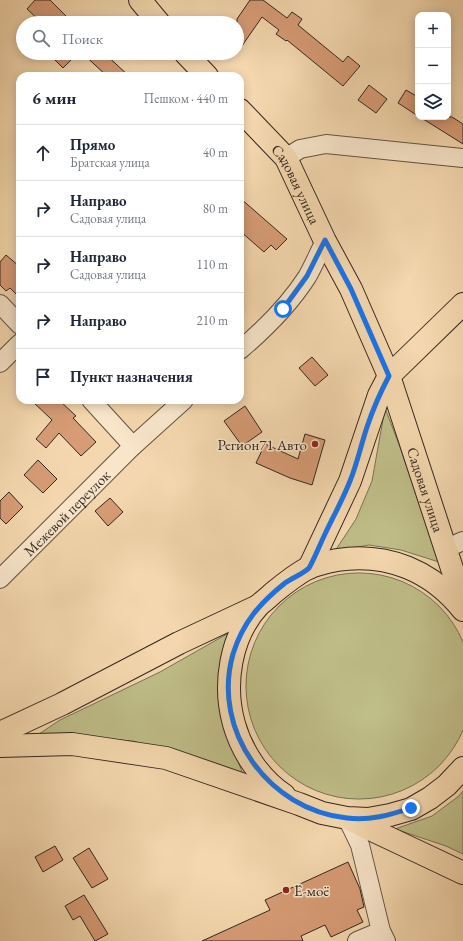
<!DOCTYPE html>
<html lang="ru">
<head>
<meta charset="utf-8">
<style>
  :root { --surface:#fff; --page:#f2f2f3; --text:#1f2937; --muted:#747a83; --line:#e0e1e3 }
  body { margin:0; font-family:"EB Garamond",serif; background:var(--page); color:var(--text) }
  .controls { position:absolute; right:12px; top:12px; display:grid; overflow:hidden; border-radius:8px; box-shadow:0 2px 10px #0003 }
  .controls button { width:36px; height:36px; display:grid; place-items:center; padding:0; border:0; border-bottom:1px solid var(--line); background:var(--surface); color:var(--text); font:20px sans-serif }
  .stop { position:absolute; width:12px; height:12px; margin:-9px; border:3px solid #1a73e8; border-radius:50%; background:#fff }
  .stop.end { background:#1a73e8; border-color:#fff; box-shadow:0 1px 4px #0008 }
  .list { margin:0; padding:0; list-style:none }
  h2 { display:flex; justify-content:space-between; align-items:center; height:52px; margin:0; padding:0 16px; font-size:17px }
  h2 small { font-size:13px; font-weight:400; color:var(--muted) }
  .list li { display:grid; grid-template-columns:26px 1fr auto; gap:12px; align-items:center; box-sizing:border-box; height:56px; padding:0 16px; border-top:1px solid var(--line) }
  .list b { display:block; font-size:15px; white-space:nowrap }
  .list p { margin:0; font-size:13px; white-space:nowrap; color:var(--muted) }
  .list em { font-size:13px; font-style:normal; color:var(--muted) }
  .icon { flex:none; width:22px; height:22px; fill:none; stroke:currentColor; stroke-width:2; stroke-linecap:round; stroke-linejoin:round }
  .map { position:relative; flex:none; width:463px; height:941px; overflow:hidden }
  .search { position:absolute; background:var(--surface); box-shadow:0 2px 10px #0003; left:16px; top:16px; width:228px; height:44px; display:flex; align-items:center; gap:10px; box-sizing:border-box; padding:0 14px; border-radius:22px; color:var(--muted); font-size:15px }
  .panel { position:absolute; background:var(--surface); box-shadow:0 2px 10px #0003; left:16px; top:72px; width:228px; height:332px; border-radius:12px }
  .map>svg:first-child { display:block }
  .green { fill:#bfbd88; stroke:#7a7254 }
  .building { fill:#d79c76; stroke:#342720 }
  .lines { fill:none; stroke-linecap:round; stroke-linejoin:round }
  .minor-casing { stroke:#645344; stroke-width:20 }
  .major-casing { stroke:#342720; stroke-width:24 }
  .minor { stroke:#f8e5ca; stroke-width:18 }
  .major { stroke:#f4d7ae; stroke-width:22 }
  .route { stroke:#1a73e8; stroke-width:5 }
  .poi-dot { fill:#8f2418; stroke:#f8e5ca; stroke-width:1.5 }
  .labels { text-anchor:middle; dominant-baseline:central; stroke-width:3; stroke-linejoin:round; paint-order:stroke }
  .street-label { font-size:15px; fill:#342720; stroke:#f8e5ca }
  .poi-label { font-size:15px; fill:#342720; stroke:#f8e5ca; text-anchor:end }
</style>
</head>
<body>
<div class="map">
<svg width="463" height="941" viewBox="0 0 463 941">
  <rect width="100%" height="100%" fill="#f4d7ae"/>
  <filter id="stains"><feTurbulence type="fractalNoise" baseFrequency=".005" numOctaves="4"/><feColorMatrix values="0 0 0 0 .2 0 0 0 0 .09 0 0 0 0 .02 0 0 0 .5 -.17"/></filter>
  <radialGradient id="worn" r=".72"><stop offset=".6" stop-color="#630" stop-opacity="0"/><stop offset="1" stop-color="#630" stop-opacity=".3"/></radialGradient>
  <!-- green -->
  <path class="green" d="M385 408 400 447 439 562 401 550 369 545 335 551 356 519 372 481Z
    M246 686a113 113 0 1 1 226 0a113 113 0 1 1-226 0Z
    M234 630 225 729 243 774 193 757 133 741 39 734 60 720 160 672Z
    M463 791V854L446 846 395 829 432 816 459 796Z"/>
  <!-- building -->
  <path class="building" d="M35 0H50L73 23H42L27 9Z
    M250 0H263L287 18 292 12 302 19 298 25 343 62 348 56 360 66 343 86 287 40 286 41 276 34 279 30 262 17 237 53V19Z
    M48 53H78L63 68Z
    M82 53H104L129 76H107Z
    M369 85 387 99 376 113 358 100Z
    M406 90 418 97V116L398 103Z
    M420 117H452L463 124V144Z
    M240 198 287 239 276 250 271 245 264 252 240 231Z
    M6 255 20 267V298L10 288 6 291 0 285V262Z
    M312 357 328 375 315 386 299 368Z
    M31 400H59L76 416 73 418 96 442 81 456 59 433 46 448 36 439 52 420Z
    M245 406 262 432 242 446 224 421Z
    M305 434 325 440 312 485 290 478 256 463 265 444 298 459Z
    M38 460 57 479 43 493 24 475Z
    M9 492 23 507 6 524 0 518V501Z
    M110 498 123 512 108 526 95 511Z
    M55 846 63 860 43 872 35 857Z
    M89 848 108 879 92 888 73 858Z
    M348 862 360 889 364 907 357 910 363 922 331 937 325 925 301 936 303 941H202L270 910 265 900Z
    M84 895 108 934 95 941 80 916 73 920 65 906Z"/>
  <g class="lines">
    <defs>
      <g id="minor">
        <path d="M286 158 300 149 326 144 463 158"/>
        <path d="M0 304 20 325"/>
        <path d="M240 350C266 328 289 305 307 277 314 265 319 252 325 241"/>
        <path d="M0 363 20 343"/>
        <path d="M91 400 133 446 184 400"/>
        <path d="M445 549 463 541"/>
        <path id="s1" d="M0 579 133 446"/>
        <path d="M347 818 360 845 381 931 386 941"/>
        <path d="M357 941 381 931"/>
      </g>
      <g id="major">
        <path d="M140 0 159 23"/>
        <path d="M185 53 207 76"/>
        <path id="s2" d="M240 110 286 158 325 241 351 289 389 376 463 602"/>
        <path d="M309 568 350 481 379 395 389 376 463 304"/>
        <path d="M0 733 62 704 179 643 258 606"/>
        <path d="M0 746 72 744 166 758 299 804 322 813 347 818 368 819 390 815 411 809 430 798 447 785 463 768"/>
        <path d="M284 795C260 779 242 752 234 724 223 685 230 636 259 605 264 601 269 597 273 593 284 584 295 575 308 568 317 564 327 562 337 560 387 552 432 571 463 610"/>
        <path d="M351 820 463 873"/>
      </g>
    </defs>
    <!-- minor casing -->
    <use href="#minor" class="minor-casing"/>
    <!-- major casing -->
    <use href="#major" class="major-casing"/>
    <!-- minor -->
    <use href="#minor" class="minor"/>
    <!-- major -->
    <use href="#major" class="major"/>
  </g>
  <g class="lines">
    <!-- route -->
    <path class="route" d="M283 309 307 276 325 240 351 289 389 376C380 393 373 409 367 427 361 445 357 464 350 481 343 499 333 517 325 534 321 542 313 562 309 568 303 574 292 578 285 583 260 603 243 622 233 654 211 731 269 810 347 818 369 821 390 815 411 808"/>
  </g>
  <!-- markers -->
  <g class="poi-dot">
    <circle cx="315" cy="444" r="4"/>
    <circle cx="286" cy="890" r="4"/>
  </g>
  <g class="labels">
    <!-- street labels -->
    <g class="street-label">
      <text stroke="none"><textPath href="#s2" startOffset="94">Садовая улица</textPath></text>
      <text stroke="none"><textPath href="#s2" startOffset="427">Садовая улица</textPath></text>
      <text stroke="none"><textPath href="#s1" startOffset="94">Межевой переулок</textPath></text>
    </g>
    <!-- poi labels -->
    <g class="poi-label">
      <text x="307" y="444">Регион71 Авто</text>
      <text x="294" y="890" text-anchor="start">Ё-моё</text>
    </g>
  </g>
  <rect width="100%" height="100%" filter="url(#stains)"/>
  <rect width="100%" height="100%" fill="url(#worn)"/>
</svg>
<div class="controls">
<button>+</button>
<button>−</button>
<button><svg class="icon" aria-label="layers" viewBox="0 0 24 24"><path d="M12 4l9 5-9 5-9-5zM3 14l9 5 9-5"/></svg></button>
</div>
<div class="stop" style="left:283px;top:309px"></div>
<div class="stop end" style="left:411px;top:808px"></div>
<div class="search"><svg class="icon" aria-label="search" viewBox="0 0 24 24"><circle cx="10" cy="10" r="6"/><path d="M15 15l6 6"/></svg>Поиск</div>
<section class="panel">
<h2>6 мин<small>Пешком · 440 m</small></h2>
<ul class="list">
<li><svg class="icon" aria-label="ahead" viewBox="0 0 24 24"><path d="M12 20V5M6 11l6-6 6 6"/></svg><div><b>Прямо</b><p>Братская улица</p></div><em>40 m</em></li>
<li><svg class="icon" aria-label="right" viewBox="0 0 24 24"><path d="M7 20v-9h11M14 6l5 5-5 5"/></svg><div><b>Направо</b><p>Садовая улица</p></div><em>80 m</em></li>
<li><svg class="icon" aria-label="right" viewBox="0 0 24 24"><path d="M7 20v-9h11M14 6l5 5-5 5"/></svg><div><b>Направо</b><p>Садовая улица</p></div><em>110 m</em></li>
<li><svg class="icon" aria-label="right" viewBox="0 0 24 24"><path d="M7 20v-9h11M14 6l5 5-5 5"/></svg><div><b>Направо</b></div><em>210 m</em></li>
<li><svg class="icon" aria-label="arrive" viewBox="0 0 24 24"><path d="M6 21V4h12l-3 4 3 4H6"/></svg><div><b>Пункт назначения</b></div></li>
</ul>
</section>
</div>
</body>
</html>
